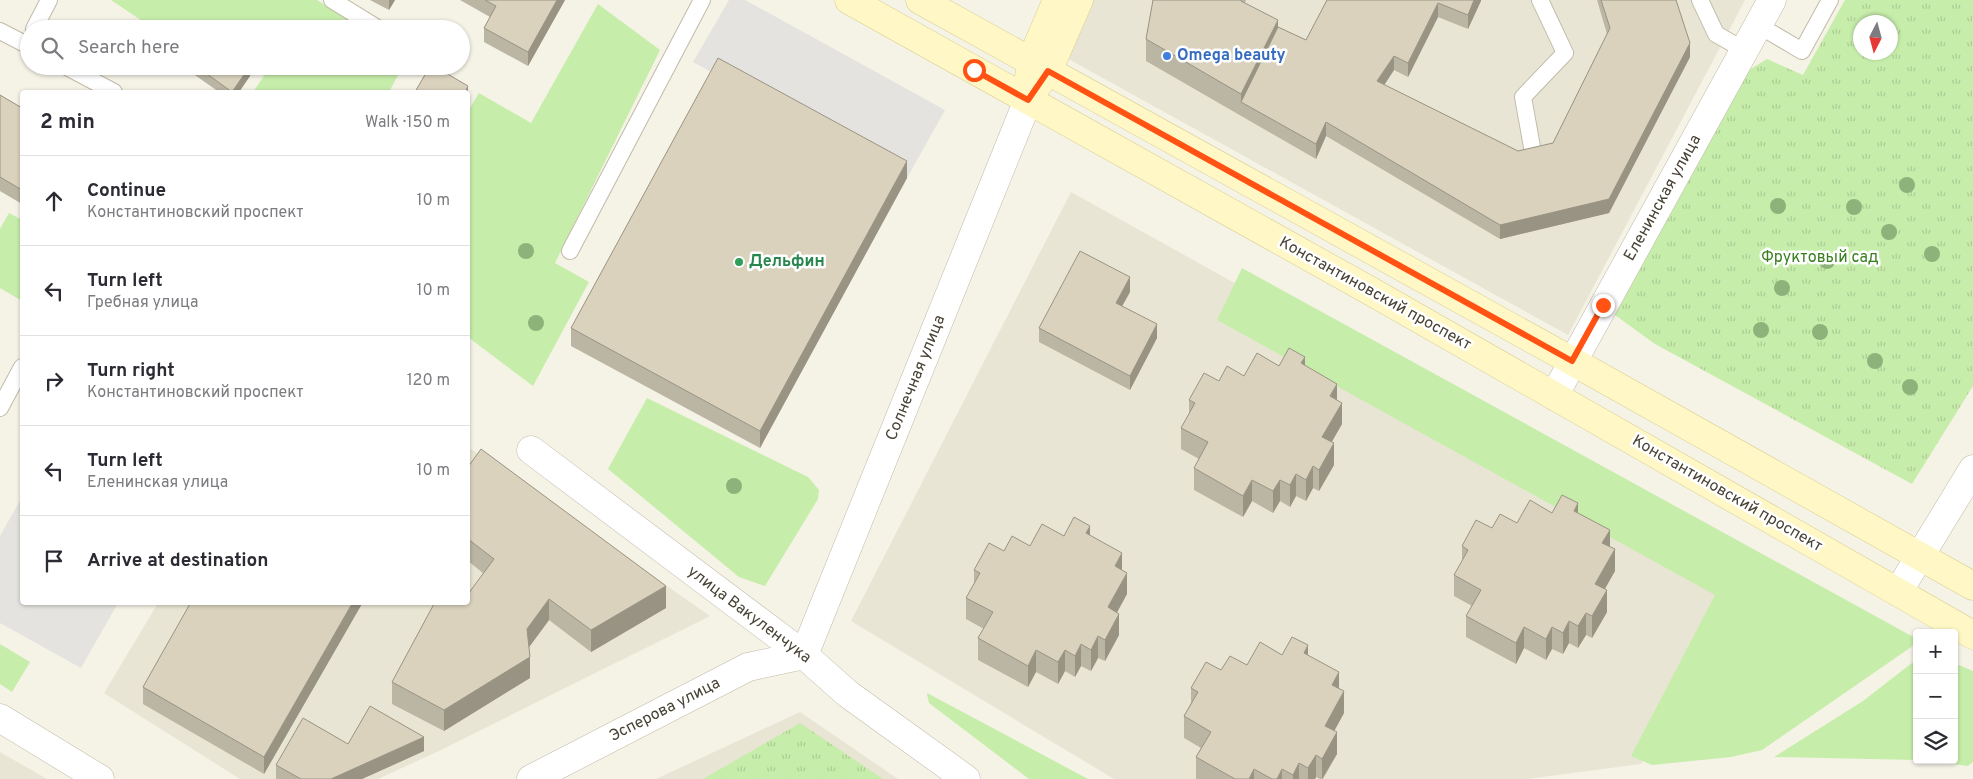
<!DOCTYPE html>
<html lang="en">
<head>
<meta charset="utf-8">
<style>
  :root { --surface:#fff; --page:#f7f7f7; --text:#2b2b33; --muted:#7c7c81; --line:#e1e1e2 }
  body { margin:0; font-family:Overpass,sans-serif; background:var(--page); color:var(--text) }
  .controls { position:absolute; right:15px; bottom:15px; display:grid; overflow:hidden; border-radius:5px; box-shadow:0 1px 4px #0004 }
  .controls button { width:45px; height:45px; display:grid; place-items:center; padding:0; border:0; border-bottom:1px solid var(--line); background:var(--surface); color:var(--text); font:25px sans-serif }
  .compass { position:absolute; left:1853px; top:15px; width:45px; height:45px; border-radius:50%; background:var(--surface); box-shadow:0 1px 4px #0004; rotate:186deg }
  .stop { position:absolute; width:15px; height:15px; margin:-11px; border:4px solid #ff5213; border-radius:50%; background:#fff }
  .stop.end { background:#ff5213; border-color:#fff; box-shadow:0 1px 5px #0008 }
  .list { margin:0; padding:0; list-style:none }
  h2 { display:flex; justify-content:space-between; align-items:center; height:65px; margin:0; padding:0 20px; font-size:21px }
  h2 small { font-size:16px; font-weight:400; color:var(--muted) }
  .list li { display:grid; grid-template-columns:32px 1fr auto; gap:15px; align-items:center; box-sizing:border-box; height:90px; padding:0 20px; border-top:1px solid var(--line) }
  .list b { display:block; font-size:19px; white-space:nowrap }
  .list p { margin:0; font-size:16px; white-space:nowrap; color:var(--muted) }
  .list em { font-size:16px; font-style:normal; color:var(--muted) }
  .icon { flex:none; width:28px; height:28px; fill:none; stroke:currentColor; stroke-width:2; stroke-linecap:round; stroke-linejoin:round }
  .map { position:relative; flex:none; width:1973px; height:779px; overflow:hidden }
  .search { position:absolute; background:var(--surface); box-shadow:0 1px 4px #0004; left:20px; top:20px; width:450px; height:55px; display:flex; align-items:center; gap:12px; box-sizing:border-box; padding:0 18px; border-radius:28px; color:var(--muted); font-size:19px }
  .panel { position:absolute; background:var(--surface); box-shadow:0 1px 4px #0004; left:20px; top:90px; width:450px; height:515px; border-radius:5px }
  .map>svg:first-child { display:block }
  .residential { fill:#e9e5d4 }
  .grass { fill:#c7edab }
  .park { fill:url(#park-tufts); fill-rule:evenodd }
  .parking { fill:#e5e3df }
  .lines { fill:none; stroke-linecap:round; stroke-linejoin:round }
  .lane-casing { stroke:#c1bba8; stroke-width:18 }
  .street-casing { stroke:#c1bba8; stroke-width:29 }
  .secondary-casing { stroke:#d8cf91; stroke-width:29 }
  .lane { stroke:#fff; stroke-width:16 }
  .street { stroke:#fff; stroke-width:28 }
  .secondary { stroke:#fff8c6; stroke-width:28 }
  .tree { fill:#8eb37a }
  .wall { fill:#bbb5a3 }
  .shaded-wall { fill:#999384 }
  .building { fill:#dad2bd; stroke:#999384 }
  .route { stroke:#ff5213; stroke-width:6 }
  .shop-dot { fill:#3f7fe0; stroke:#fff; stroke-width:2 }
  .leisure-dot { fill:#2e9e5b; stroke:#fff; stroke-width:2 }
  .labels { text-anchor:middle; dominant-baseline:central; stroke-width:5; stroke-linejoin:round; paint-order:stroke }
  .shop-label { font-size:16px; font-weight:bold; fill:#366cbe; stroke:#fff; text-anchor:start }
  .street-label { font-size:16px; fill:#484335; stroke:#fff }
  .park-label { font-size:16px; fill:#3a8022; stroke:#fff }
  .leisure-label { font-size:16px; font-weight:bold; fill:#27864d; stroke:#fff; text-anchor:start }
</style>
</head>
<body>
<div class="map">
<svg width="1973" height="779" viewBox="0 0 1973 779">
  <defs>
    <pattern id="park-tufts" width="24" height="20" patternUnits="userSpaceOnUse" patternTransform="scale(1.25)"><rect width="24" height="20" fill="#c7edab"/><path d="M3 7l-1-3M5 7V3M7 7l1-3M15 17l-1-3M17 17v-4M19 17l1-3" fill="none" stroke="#accc94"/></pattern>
  </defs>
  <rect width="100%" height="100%" fill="#f5f2e6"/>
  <!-- residential -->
  <path class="residential" d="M1093 0H1745L1568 335 1063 56Z
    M1071 192 1747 568 1641 764 1527 779H1114L851 621Z
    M468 447 710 616 441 750 378 779H240L104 693 158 603 468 602Z
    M800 712 898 779H656Z
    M0 752 47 779H0Z"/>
  <!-- grass -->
  <path class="grass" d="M111 0H317L363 29H191L187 27 185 29H154Z
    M598 4 660 50 555 263 589 282 533 386 468 337V111L479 93 531 123Z
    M249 66H403L389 92H253L264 76Z
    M9 213 22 220V301L0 288V229Z
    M1242 268 1917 639V643L1762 750 1731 757 1652 765 1631 756 1715 595 1217 320Z
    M647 398 808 477 819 490 818 499 765 586 739 577 608 469Z
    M0 644 30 662 12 692 0 684Z
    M1917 659V760L1774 757 1863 701Z
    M1954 663 1973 671V762L1968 766 1922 760H1954Z
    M927 694V693L1088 779H1029L929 703Z"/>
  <!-- park -->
  <path class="park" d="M1845 0H1973V386L1912 484 1655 344 1615 315 1746 72 1767 59 1803 75ZM1860 22H1890V52H1860Z
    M800 723 883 779H703Z"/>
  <!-- parking -->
  <path class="parking" d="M729 0H745L945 110 907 178 693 62Z
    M22 497V602L118 603 81 668 0 623V536Z"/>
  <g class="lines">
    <defs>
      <path id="lane" d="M332 0 379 29
        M1700 0 1716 34 1744 50
        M1758 25 1802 51 1830 0
        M34 29 49 0
        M0 31 29 46
        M65 66 114 92
        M1532 147 1523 97 1565 53 1540 0
        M570 251 702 0
        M0 408 22 367"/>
      <path id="street" d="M1554 396 1772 0
        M531 450 804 655 848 694 966 779
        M1898 592 1973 469
        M0 718 100 779
        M531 779 748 667 804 655 1028 100"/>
      <path id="secondary" d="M849 0 1374 293 1973 635
        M920 0 1572 361 1973 586
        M1029 78 1031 61 1057 0
        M1037 86 1048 71 1079 0"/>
    </defs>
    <!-- lane casing -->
    <use href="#lane" class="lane-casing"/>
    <!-- street casing -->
    <use href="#street" class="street-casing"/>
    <!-- secondary casing -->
    <use href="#secondary" class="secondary-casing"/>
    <!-- lane -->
    <use href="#lane" class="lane"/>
    <!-- street -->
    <use href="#street" class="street"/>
    <!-- secondary -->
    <use href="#secondary" class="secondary"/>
  </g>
  <!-- trees -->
  <g class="tree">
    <circle cx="1907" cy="185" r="8"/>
    <circle cx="1778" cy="206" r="8"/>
    <circle cx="1854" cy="207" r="8"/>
    <circle cx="1889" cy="232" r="8"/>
    <circle cx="526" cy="251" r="8"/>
    <circle cx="1932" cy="254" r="8"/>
    <circle cx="1827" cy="261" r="8"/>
    <circle cx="1782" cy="288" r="8"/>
    <circle cx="536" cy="323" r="8"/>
    <circle cx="1761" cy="330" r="8"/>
    <circle cx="1820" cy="332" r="8"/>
    <circle cx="1875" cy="361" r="8"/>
    <circle cx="1910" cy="387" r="8"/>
    <circle cx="734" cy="486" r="8"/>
  </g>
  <!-- wall -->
  <path class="wall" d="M370 0H395L389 10Z
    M460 0H565L528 66 484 42V28L490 17Z
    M1153 0H1246L1245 3 1278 27 1306 40 1327 0H1481L1468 29 1438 17 1408 77 1394 70 1384 85 1518 151 1553 143 1607 34 1597 0H1676L1690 57 1609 213 1500 239 1326 136 1316 159 1146 61V39Z
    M182 66H250V76L239 92H219Z
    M0 95 22 108V204L0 191Z
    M907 178 760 448 571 346V328Z
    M1130 292 1122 306 1157 338 1130 390 1039 342V328Z
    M1279 366H1305L1337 400 1342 424 1332 442 1334 465 1319 491 1313 488 1306 501 1296 496 1290 507 1280 501 1273 513 1252 501 1243 517 1194 490V468L1199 459 1181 449V428L1189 414V400L1219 381 1244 376Z
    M468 467 666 608 591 652 549 620 529 647 530 678 444 731 392 704V682L468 602 483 573 468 561Z
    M1552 513H1578L1610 547 1615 571 1605 589 1607 612 1592 638 1586 635 1578 648 1569 643 1563 654 1552 649 1546 660 1524 648 1516 664 1466 637V616L1472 606 1454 596V575L1462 561V546L1492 528 1517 523Z
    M1064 536H1090L1122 570 1127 594 1117 612 1119 635 1105 661 1098 658 1091 671 1081 666 1075 677 1065 671 1058 684 1036 672 1028 687 978 660V638L984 629 966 619V598L974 584V570L1004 551 1030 546Z
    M363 602 264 774 143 704V687Z
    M1282 655H1308L1339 689 1344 713 1334 731 1337 754 1323 779H1320L1316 777 1315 779H1196V757L1201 748 1184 738V716L1191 703V688L1221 670 1247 665Z
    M348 744 424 751 362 779H276V765Z"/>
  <!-- shaded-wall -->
  <path class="shaded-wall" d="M389 0H395L389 10Z
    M557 0H565L528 66V52Z
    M1474 0H1481V1L1468 29V15Z
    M1438 3V17L1408 77V63Z
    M1278 20V41L1241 102V94Z
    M1690 43V57L1609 213 1500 239V225Z
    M1394 56V70L1377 96V81Z
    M250 66V76L239 92H232Z
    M468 86V98V92H465Z
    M1326 122V136L1316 159V144Z
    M907 161V178L760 448V431Z
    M1130 277V292L1116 317V303Z
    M1157 324V338L1130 390V376Z
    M1305 357V378L1301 363Z
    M1337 384V405L1330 396Z
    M1342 403V424L1322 458V437Z
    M1334 443V465L1319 491V470Z
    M1313 466V488L1306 501V480Z
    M1296 474V496L1290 507V485Z
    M1252 480V501L1243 517V496Z
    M1280 480V501L1273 513V491Z
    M1578 503V525L1574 511Z
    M1090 526V548L1086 533Z
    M1610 530V552L1602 543Z
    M1615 549V571L1595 606V584Z
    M1122 553V575L1115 566Z
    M1127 573V594L1108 629V607Z
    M666 586V608L591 652V630Z
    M1607 590V612L1592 638V616Z
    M549 599V620L527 650V629Z
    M353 602H363L264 774V757Z
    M1586 613V635L1578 648V626Z
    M1119 614V635L1105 661V640Z
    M1569 621V643L1563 654V633Z
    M1524 627V648L1516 664V643Z
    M1552 627V649L1546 660V639Z
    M1098 636V658L1091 671V650Z
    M1081 644V666L1075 677V656Z
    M1308 645V667L1304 653Z
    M1036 650V672L1028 687V666Z
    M1065 650V671L1058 684V662Z
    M530 657V678L444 731V710Z
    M1339 672V694L1332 685Z
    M1344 691V713L1325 748V726Z
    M1337 732V754L1322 779V759Z
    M424 737V751L362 779H331Z
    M1316 755V777L1315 779H1308V768Z
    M1299 763V779H1293V775Z
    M1254 769V779H1249Z
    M1282 769V779H1277Z"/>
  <!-- building -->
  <path class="building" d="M485 0H557L528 52 484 28 496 6Z
    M1153 0H1241V1L1278 20 1241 94 1146 39Z
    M1327 0H1474L1468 15 1438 3 1408 63 1394 56 1377 81 1518 151 1553 143 1610 28 1601 0H1676L1690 43 1609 199 1500 225 1326 122 1316 144 1241 102 1278 27 1306 40Z
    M718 58 907 161 760 431 571 328Z
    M196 66H250L232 92Z
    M430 66H434L468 86 465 92H415Z
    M0 95 22 108V190L0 177Z
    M1080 251 1130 277 1116 303 1157 324 1130 376 1039 328Z
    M1289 348 1305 357 1301 363 1337 384 1330 396 1342 403 1322 437 1334 443 1319 470 1313 466 1306 480 1296 474 1290 485 1280 480 1273 491 1252 480 1243 496 1194 468 1208 442 1181 428 1195 403 1189 400 1204 373 1219 381 1227 366 1244 376 1257 353 1279 366Z
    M481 449 666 586 591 630 549 599 527 629 530 657 444 710 392 682 435 602H468V594L494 559 468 539V467Z
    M1562 495 1578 503 1574 511 1610 530 1602 543 1615 549 1595 584 1607 590 1592 616 1586 613 1578 626 1569 621 1563 633 1552 627 1546 639 1524 627 1516 643 1466 616 1481 590 1454 575 1468 550 1462 546 1476 520 1492 528 1500 514 1517 523 1530 500 1552 513Z
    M1074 517 1090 526 1086 533 1122 553 1115 566 1127 573 1108 607 1119 614 1105 640 1098 636 1091 650 1081 644 1075 656 1065 650 1058 662 1036 650 1028 666 978 638 993 612 966 598 980 573 974 570 989 543 1004 551 1012 536 1030 546 1042 524 1064 536Z
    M191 602H353L264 757 143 687Z
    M1292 637 1308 645 1304 653 1339 672 1332 685 1344 691 1325 726 1337 732 1322 759 1316 755 1308 768 1299 763 1293 775 1282 769 1277 779H1272L1254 769 1249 779H1235L1196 757 1211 732 1184 716 1198 692 1191 688 1206 662 1221 670 1230 656 1247 665 1260 642 1282 655Z
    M370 706 424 737 331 779H301L276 765 303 718 348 744Z"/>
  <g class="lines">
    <!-- route -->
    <path class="route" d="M974 70 1028 100 1048 71 1572 361 1603 305"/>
  </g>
  <!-- markers -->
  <circle class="shop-dot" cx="1167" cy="56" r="5"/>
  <circle class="leisure-dot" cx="739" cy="262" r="5"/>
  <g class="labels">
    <!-- shop labels -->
    <g class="shop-label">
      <text x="1177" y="56">Omega beauty</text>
    </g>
    <!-- street labels -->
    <g class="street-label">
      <text transform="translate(1663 198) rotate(-61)">Еленинская улица</text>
      <text transform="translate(1375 294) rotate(29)">Константиновский проспект</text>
      <text transform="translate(916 378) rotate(-68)">Солнечная улица</text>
      <text transform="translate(1727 494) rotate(30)">Константиновский проспект</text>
      <text transform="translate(749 615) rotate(37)">улица Вакуленчука</text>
      <text transform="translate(665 710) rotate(-27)">Эсперова улица</text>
    </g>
    <!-- park labels -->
    <g class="park-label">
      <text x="1820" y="258">Фруктовый сад</text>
    </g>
    <!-- leisure labels -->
    <g class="leisure-label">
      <text x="749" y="262">Дельфин</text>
    </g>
  </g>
</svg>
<div class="controls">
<button>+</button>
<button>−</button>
<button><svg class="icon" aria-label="layers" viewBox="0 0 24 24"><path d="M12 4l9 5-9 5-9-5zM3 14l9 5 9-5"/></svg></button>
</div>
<svg class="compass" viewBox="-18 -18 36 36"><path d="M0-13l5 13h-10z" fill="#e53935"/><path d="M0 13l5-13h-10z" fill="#7c7c81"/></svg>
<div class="stop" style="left:974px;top:70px"></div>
<div class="stop end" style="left:1603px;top:305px"></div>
<div class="search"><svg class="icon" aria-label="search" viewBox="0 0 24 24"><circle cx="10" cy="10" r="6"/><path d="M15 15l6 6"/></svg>Search here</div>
<section class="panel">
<h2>2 min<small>Walk · 150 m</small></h2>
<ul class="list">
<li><svg class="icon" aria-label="ahead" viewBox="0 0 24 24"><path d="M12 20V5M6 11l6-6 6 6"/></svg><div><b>Continue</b><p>Константиновский проспект</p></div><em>10 m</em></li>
<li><svg class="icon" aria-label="left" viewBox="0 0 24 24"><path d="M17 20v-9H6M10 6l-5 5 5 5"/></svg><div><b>Turn left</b><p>Гребная улица</p></div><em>10 m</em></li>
<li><svg class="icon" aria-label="right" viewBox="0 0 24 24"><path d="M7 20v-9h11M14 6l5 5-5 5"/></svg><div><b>Turn right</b><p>Константиновский проспект</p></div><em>120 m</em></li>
<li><svg class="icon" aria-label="left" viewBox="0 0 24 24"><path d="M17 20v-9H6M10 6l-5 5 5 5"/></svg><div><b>Turn left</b><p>Еленинская улица</p></div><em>10 m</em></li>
<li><svg class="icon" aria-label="arrive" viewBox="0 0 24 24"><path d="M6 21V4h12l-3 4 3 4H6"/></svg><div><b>Arrive at destination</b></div></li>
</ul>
</section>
</div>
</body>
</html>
